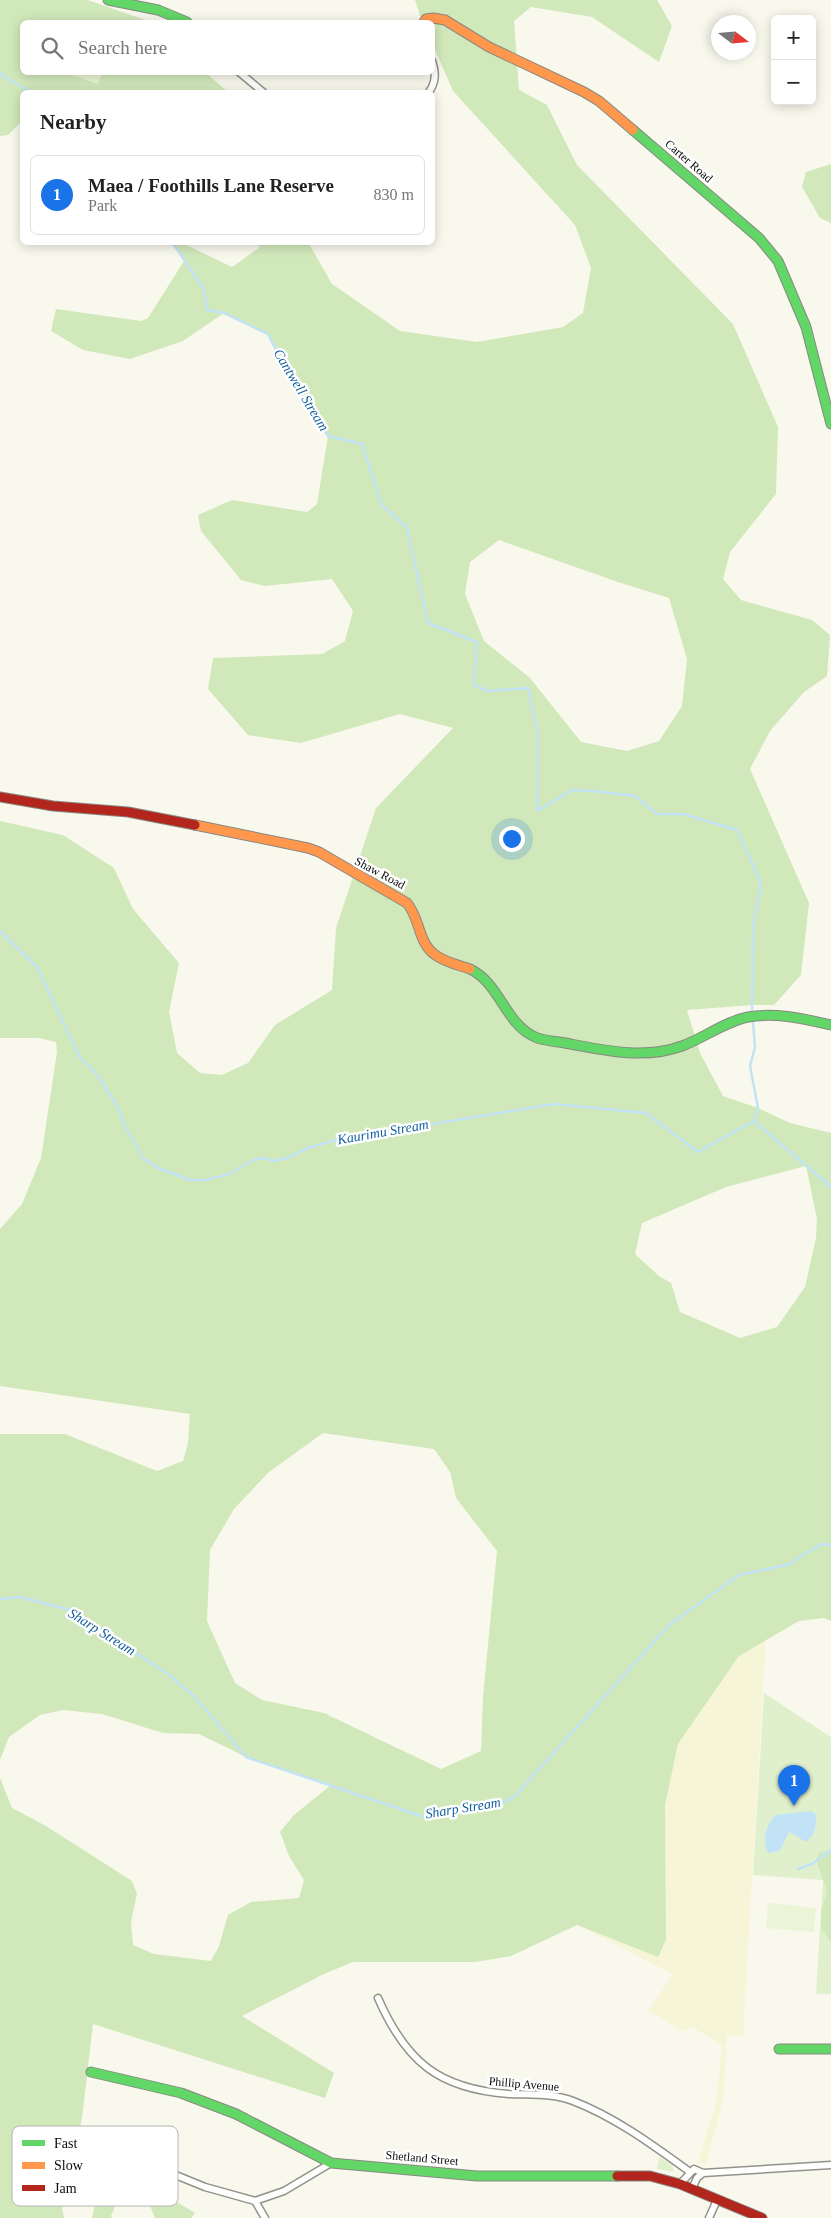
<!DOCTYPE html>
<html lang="en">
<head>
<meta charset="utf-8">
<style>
  :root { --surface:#fff; --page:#f6f6f6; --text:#222; --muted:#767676; --line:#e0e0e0; --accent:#1a73e8 }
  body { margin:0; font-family:"Times New Roman",serif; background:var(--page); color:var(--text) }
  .controls { position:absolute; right:15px; top:15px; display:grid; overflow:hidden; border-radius:8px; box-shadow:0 2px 12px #0003 }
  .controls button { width:45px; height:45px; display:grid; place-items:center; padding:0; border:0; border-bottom:1px solid var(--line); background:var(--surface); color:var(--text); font:25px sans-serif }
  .compass { position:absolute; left:711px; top:15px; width:45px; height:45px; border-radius:50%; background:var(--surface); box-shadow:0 2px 12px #0003; rotate:106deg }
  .you { position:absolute; left:511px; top:838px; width:18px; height:18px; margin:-12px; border:4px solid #fff; border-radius:50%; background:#1a73e8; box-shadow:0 0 0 8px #1a73e833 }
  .badge { display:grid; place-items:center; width:32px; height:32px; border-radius:50%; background:var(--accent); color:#fff; font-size:16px; font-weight:700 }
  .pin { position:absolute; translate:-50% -41px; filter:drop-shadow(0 1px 2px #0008) }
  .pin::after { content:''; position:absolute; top:26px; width:18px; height:15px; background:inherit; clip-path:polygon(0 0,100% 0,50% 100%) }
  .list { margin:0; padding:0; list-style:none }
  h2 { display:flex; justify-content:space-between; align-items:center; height:65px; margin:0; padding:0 20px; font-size:21px }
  h2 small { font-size:16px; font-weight:400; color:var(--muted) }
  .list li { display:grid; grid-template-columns:32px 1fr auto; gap:15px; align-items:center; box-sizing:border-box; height:80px; margin:0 10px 10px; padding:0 10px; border:1px solid var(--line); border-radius:8px }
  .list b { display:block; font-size:19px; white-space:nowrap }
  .list p { margin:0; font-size:16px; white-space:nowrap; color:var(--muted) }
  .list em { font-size:16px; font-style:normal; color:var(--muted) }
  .icon { flex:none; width:28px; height:28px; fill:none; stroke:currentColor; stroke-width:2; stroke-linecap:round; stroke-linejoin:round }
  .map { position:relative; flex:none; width:831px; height:2218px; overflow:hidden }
  .search { position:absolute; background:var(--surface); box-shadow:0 2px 12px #0003; left:20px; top:20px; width:415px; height:55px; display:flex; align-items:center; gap:12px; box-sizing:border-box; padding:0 18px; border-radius:8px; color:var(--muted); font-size:19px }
  .panel { position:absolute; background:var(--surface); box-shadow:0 2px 12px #0003; left:20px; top:90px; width:415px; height:155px; border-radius:8px }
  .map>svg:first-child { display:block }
  .farmland { fill:#f7f5d8 }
  .green { fill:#e1f0cc }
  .forest { fill:#d1e8ba; fill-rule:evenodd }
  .pitch { fill:#ebf4d6 }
  .water { fill:#c2e3f5 }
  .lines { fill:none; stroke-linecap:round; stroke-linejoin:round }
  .stream { stroke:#c2e3f5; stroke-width:2.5 }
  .street-casing { stroke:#92918c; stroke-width:9 }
  .fast-casing { stroke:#888883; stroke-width:11 }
  .slow-casing { stroke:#888883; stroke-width:11 }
  .jam-casing { stroke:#888883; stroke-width:11 }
  .street { stroke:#fefefc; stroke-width:6 }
  .fast { stroke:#63d668; stroke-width:9 }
  .slow { stroke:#ff974d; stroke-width:9 }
  .jam { stroke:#b3261e; stroke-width:9 }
  .labels { text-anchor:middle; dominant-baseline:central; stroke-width:5; stroke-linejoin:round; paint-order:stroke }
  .street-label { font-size:12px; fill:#0a0a0a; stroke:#fff }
  .water-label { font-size:14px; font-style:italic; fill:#115e9e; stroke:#fff }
  .key { fill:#fff; stroke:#b6b6b6; stroke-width:1 }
  .key-label { font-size:14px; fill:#0a0a0a }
</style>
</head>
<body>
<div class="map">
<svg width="831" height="2218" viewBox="0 0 831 2218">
  <rect width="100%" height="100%" fill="#f9f8ed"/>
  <!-- farmland -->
  <path class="farmland" d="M766 1637 743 2036 727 2035 723 2101 706 2164 698 2162 716 2103 722 2045 692 2027 685 2032 648 2011 673 1974 577 1925 658 1956 666 1940 665 1805 678 1744 739 1656Z"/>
  <!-- green -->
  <path class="green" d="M764 1693 831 1737V1994H816L823 1880 753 1875Z
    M659 2157 673 2165V2172L657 2169Z"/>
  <!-- forest -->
  <path class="forest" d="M0 0H88L151 22H22V72L206 73 228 92H22V121L8 135 0 136Z
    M415 0H657L672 26 659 62 592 17 531 7 514 21 519 90 547 105 577 165 733 324 778 427 776 494 730 552 723 579 741 600 812 620 830 635 827 676 804 692 770 731 750 769 809 903 801 975 774 1005H752L687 1010 700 1053 723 1096 758 1108 790 1123 831 1133V1621L824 1618 799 1621 739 1656 678 1744 665 1805 666 1940 658 1957 577 1925 511 1956 475 1962H353L324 1974 242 2016 334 2073 325 2098 93 2024 83 2110 69 2198 62 2208 64 2218H0V1778L12 1808 46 1826 132 1881 137 1894 131 1922 133 1945 154 1954 211 1961 219 1946 228 1915 251 1902 299 1898 304 1880 289 1856 280 1832 294 1815 331 1785 246 1757 199 1734 163 1733 102 1714 63 1710 40 1715 9 1737 0 1760V1434H65L157 1471 183 1461 188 1443 190 1414 0 1386V1229L22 1204 41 1158 57 1052 56 1042 39 1038H0V821L63 835 114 868 133 909 179 963 169 1012 177 1053 200 1073 222 1075 248 1063 275 1025 332 990 336 928 376 808 453 728 400 714 301 743 248 735 208 689 213 658 322 654 345 641 353 611 332 579 265 586 241 580 201 531 198 515 232 500 307 512 317 504 328 436 287 372 268 334 224 313 183 341 130 359 83 350 51 331 56 309 141 321 148 318 184 261 172 243H182L232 267 259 248V243L308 242 332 284 400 331 477 342 563 327 583 313 591 268 575 225 453 91 433 45 432 22H422ZM499 540 621 583 669 598 687 659 682 706 659 741 627 751 581 742 530 678 484 641 465 594 470 562ZM806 1166 817 1219 816 1238 805 1287 777 1327 740 1338 680 1312 671 1283 659 1276 635 1254 642 1223 726 1187ZM323 1433 434 1449 450 1472 456 1498 497 1551 483 1697 481 1751 441 1769 324 1713 262 1700 235 1683 207 1621 210 1550 234 1509 269 1472Z
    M831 164V223L820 218 802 187 806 172Z
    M831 1849V1942L821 1928V1912L827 1891 816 1860 819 1853Z
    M104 2169 112 2180 127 2191 117 2202 111 2216 112 2218H92L97 2195 89 2194 96 2179Z
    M139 2179 195 2213 191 2218H155Z"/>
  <!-- pitch -->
  <path class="pitch" d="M66 73 102 72V73L98 84Z
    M768 1903 816 1908 814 1932 766 1928Z"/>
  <!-- water -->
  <path class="water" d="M811 1811 816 1815C816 1828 816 1834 806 1842L789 1832 780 1851 768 1853C761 1839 766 1827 775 1815Z"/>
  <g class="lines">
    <!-- stream -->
    <path class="stream" d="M0 73 6 78 31 92
      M172 242 204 289 207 310 224 313 268 334 287 372 328 436 362 444 382 505 407 528 428 623 477 642 474 685 487 691 528 688 538 735 537 811 572 790 593 791 635 796 657 814H683L737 830 761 883 753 928 752 1011
      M0 931 37 967 79 1056 99 1077 116 1104 126 1128 143 1158 156 1167 190 1180H206L229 1174 255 1159 262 1158 273 1161 287 1158 308 1148 335 1140 554 1104 646 1113 698 1152 754 1121
      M753 1023 755 1047 750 1066 758 1108 754 1121
      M754 1121 831 1187
      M0 1599 20 1597 70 1610 168 1674 194 1696 246 1757 424 1817 503 1803 514 1797 669 1625 739 1575 791 1564 796 1559 822 1544 831 1545
      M798 1869 812 1864 831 1850"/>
    <defs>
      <path id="street" d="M239 72 263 92
        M429 92C436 82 436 73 432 61
        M378 1998C406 2062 439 2089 509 2094 530 2095 553 2093 573 2101 615 2117 654 2146 690 2172
        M116 2171 131 2165H151L205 2187 255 2201 284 2191 331 2163
        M680 2184 694 2169 703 2173 831 2165
        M692 2189 697 2178 703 2173
        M255 2201 265 2218
        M709 2218 717 2200"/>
      <path id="fast" d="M108 0 158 10 187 22
        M633 130 759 238 778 261 806 327 831 424
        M470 969C500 983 505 1024 535 1037 544 1041 555 1041 565 1043 603 1050 644 1060 682 1046 704 1038 724 1022 748 1017 776 1012 804 1019 831 1025
        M779 2049H831
        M91 2072 181 2093 236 2114 331 2163 477 2176H617"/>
      <path id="slow" d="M424 22 426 19 433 18 445 20 489 47 584 92 599 101 633 130
        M195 825 308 848 319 852 407 903C420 918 418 942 434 954 444 962 458 965 470 969"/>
      <path id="jam" d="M0 797 53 806 128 812 195 825
        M617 2176H650L680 2184 762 2218"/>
    </defs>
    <!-- street casing -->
    <use href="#street" class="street-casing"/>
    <!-- fast casing -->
    <use href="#fast" class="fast-casing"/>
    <!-- slow casing -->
    <use href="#slow" class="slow-casing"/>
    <!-- jam casing -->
    <use href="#jam" class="jam-casing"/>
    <!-- street -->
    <use href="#street" class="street"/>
    <!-- fast -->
    <use href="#fast" class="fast"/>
    <!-- slow -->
    <use href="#slow" class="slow"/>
    <!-- jam -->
    <use href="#jam" class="jam"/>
  </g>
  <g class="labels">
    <!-- street labels -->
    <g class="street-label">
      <text transform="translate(689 161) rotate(41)">Carter Road</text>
      <text transform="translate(380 873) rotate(28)">Shaw Road</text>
      <text transform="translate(524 2084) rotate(5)">Phillip Avenue</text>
      <text transform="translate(422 2158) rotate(5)">Shetland Street</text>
    </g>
    <!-- water labels -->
    <g class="water-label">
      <text transform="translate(301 390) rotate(59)">Cantwell Stream</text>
      <text transform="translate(383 1132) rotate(-10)">Kaurimu Stream</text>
      <text transform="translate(102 1632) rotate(32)">Sharp Stream</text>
      <text transform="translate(463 1808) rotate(-9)">Sharp Stream</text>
    </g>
  </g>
  <!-- legend -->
  <rect x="12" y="2126" width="166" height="80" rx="8" class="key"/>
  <rect x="22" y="2140" width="23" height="6" fill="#63d668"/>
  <rect x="22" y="2162" width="23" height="7" fill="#ff974d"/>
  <rect x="22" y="2185" width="23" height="6" fill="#b3261e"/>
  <g class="key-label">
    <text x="54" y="2148">Fast</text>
    <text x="54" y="2170">Slow</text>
    <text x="54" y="2193">Jam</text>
  </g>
</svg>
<div class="controls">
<button>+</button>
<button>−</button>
</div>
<svg class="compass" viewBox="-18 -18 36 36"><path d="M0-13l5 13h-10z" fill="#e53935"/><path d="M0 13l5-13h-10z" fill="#767676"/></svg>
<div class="you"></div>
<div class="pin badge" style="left:794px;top:1806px">1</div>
<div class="search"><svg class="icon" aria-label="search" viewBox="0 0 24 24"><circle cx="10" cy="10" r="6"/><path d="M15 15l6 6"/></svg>Search here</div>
<section class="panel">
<h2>Nearby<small></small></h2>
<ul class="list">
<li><span class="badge">1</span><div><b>Maea / Foothills Lane Reserve</b><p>Park</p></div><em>830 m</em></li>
</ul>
</section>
</div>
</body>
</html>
